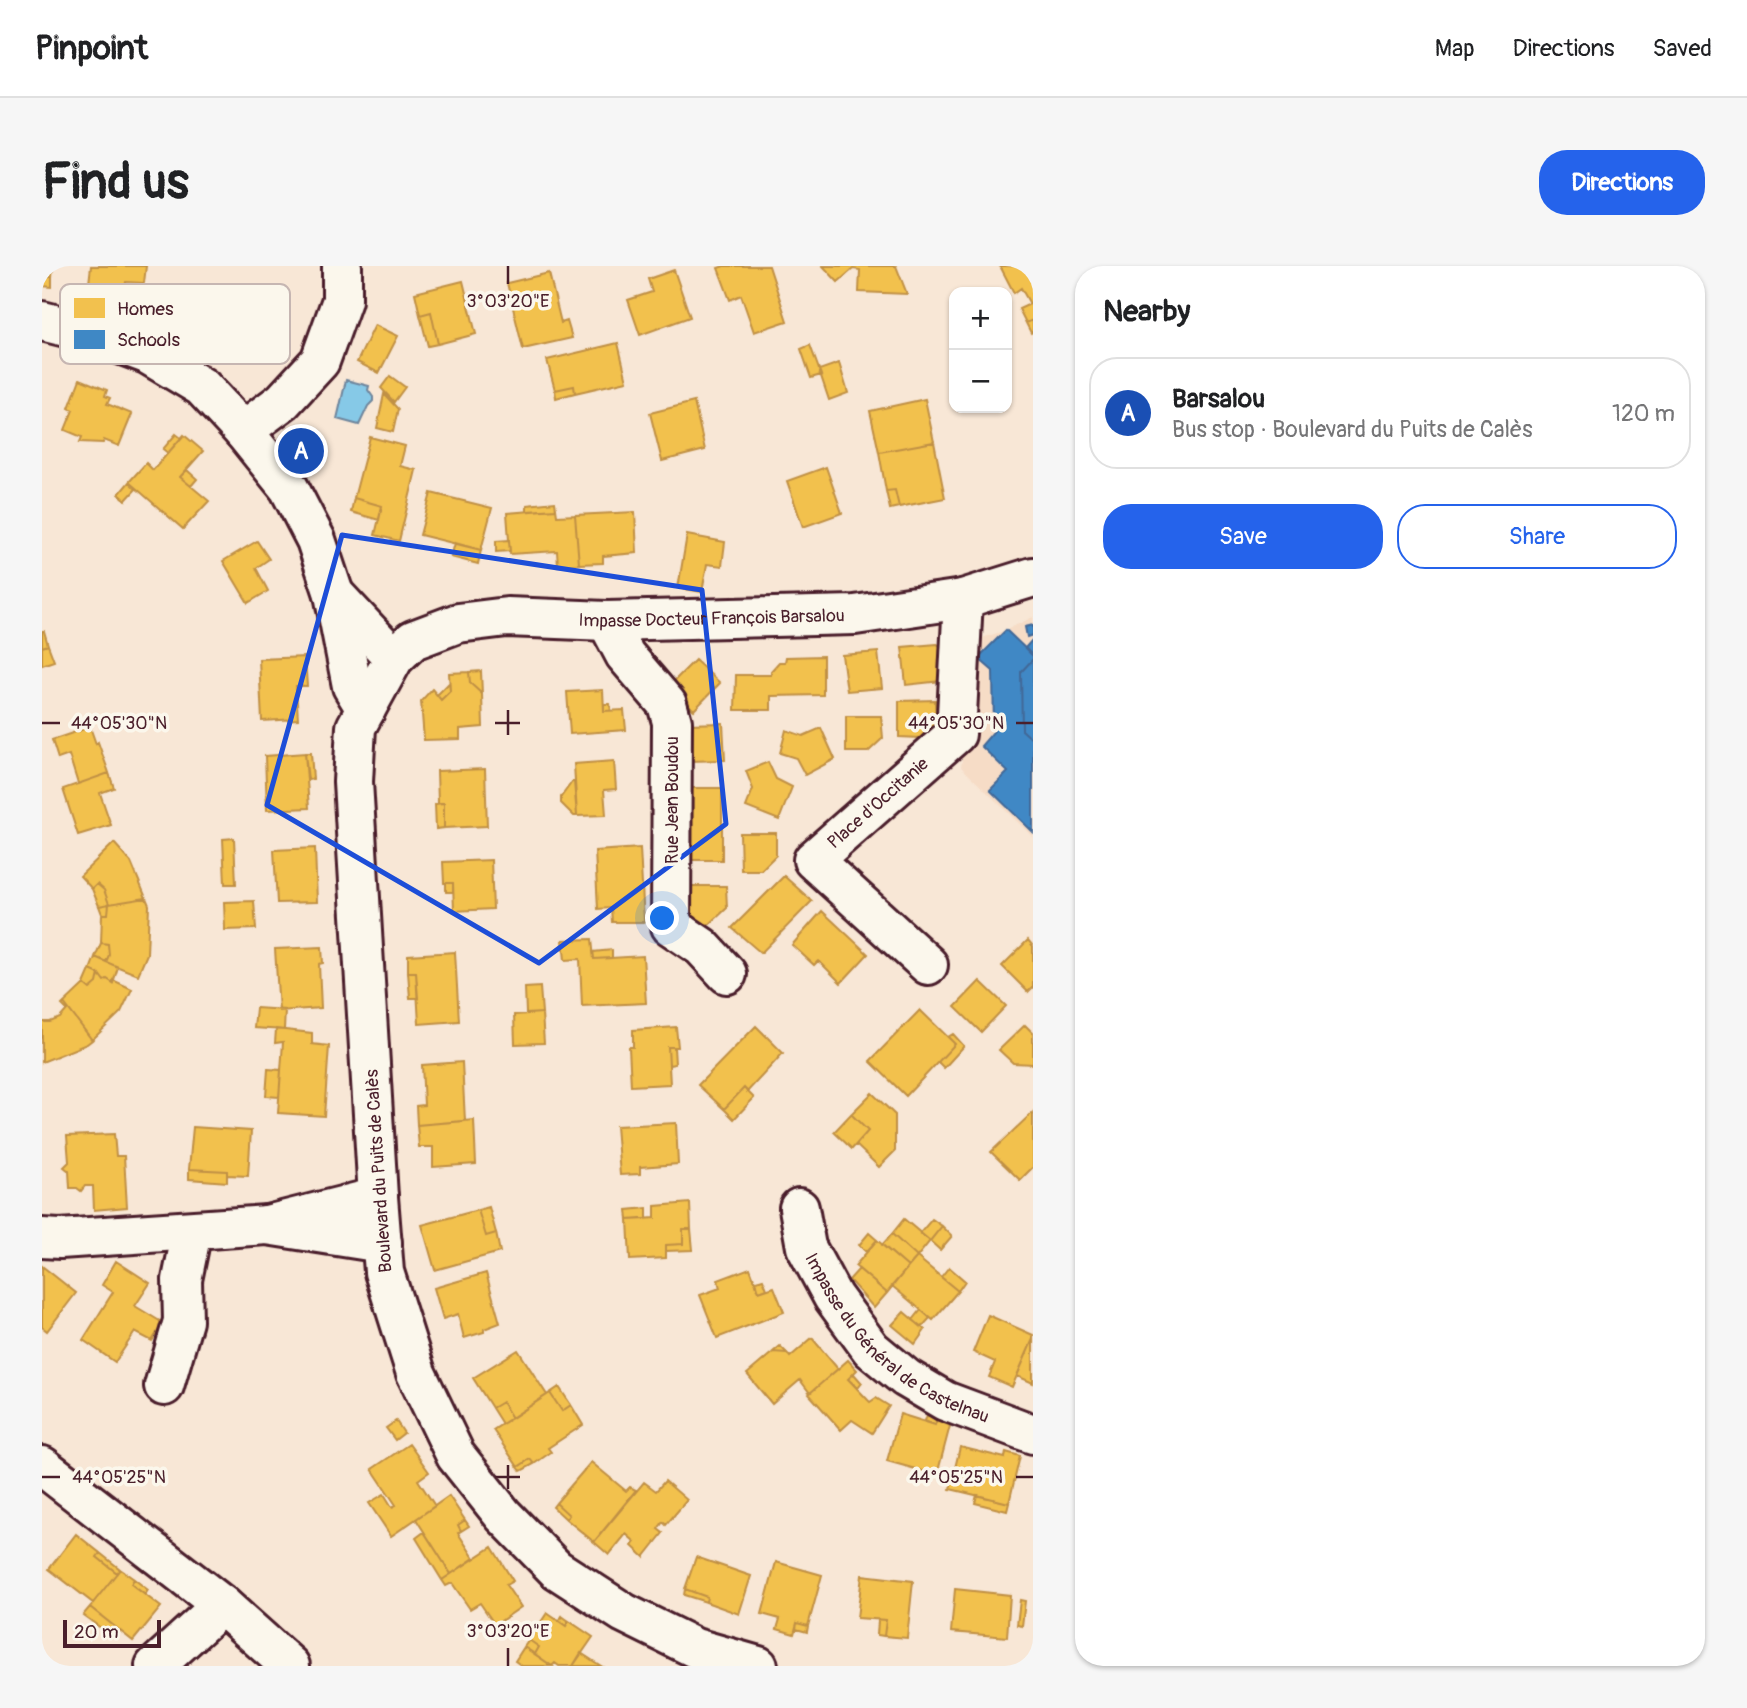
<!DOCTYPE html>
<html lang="en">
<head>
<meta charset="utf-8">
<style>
  :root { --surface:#fff; --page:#f6f6f6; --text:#202124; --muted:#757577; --line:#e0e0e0; --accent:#2563eb }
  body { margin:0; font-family:Pangolin,sans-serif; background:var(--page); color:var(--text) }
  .controls { position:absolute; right:21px; top:21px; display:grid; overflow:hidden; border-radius:14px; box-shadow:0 2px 5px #0004 }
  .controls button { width:63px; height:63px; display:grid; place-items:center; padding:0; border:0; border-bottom:2px solid var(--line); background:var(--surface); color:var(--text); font:35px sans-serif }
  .scale { position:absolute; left:21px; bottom:18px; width:98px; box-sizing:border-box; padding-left:7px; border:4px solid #4a1f2b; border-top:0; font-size:19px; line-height:24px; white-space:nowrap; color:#4a1f2b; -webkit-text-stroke:5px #fbf7ec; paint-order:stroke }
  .you { position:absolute; left:621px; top:653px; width:24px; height:24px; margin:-18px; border:5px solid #fff; border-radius:50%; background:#1a73e8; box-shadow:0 0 0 10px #1a73e833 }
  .badge { display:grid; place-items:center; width:46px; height:46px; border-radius:50%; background:var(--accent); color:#fff; font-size:23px; font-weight:700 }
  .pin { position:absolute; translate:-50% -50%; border:4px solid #fff; box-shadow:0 2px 7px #0006 }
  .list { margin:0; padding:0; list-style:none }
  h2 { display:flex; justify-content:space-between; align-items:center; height:91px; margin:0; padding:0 28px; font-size:30px }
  h2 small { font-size:23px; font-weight:400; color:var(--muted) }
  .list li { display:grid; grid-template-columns:46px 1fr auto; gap:21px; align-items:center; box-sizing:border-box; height:112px; margin:0 14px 14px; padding:0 14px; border:2px solid var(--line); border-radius:28px }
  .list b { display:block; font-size:26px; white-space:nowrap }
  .list p { margin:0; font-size:23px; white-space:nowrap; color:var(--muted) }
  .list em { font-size:23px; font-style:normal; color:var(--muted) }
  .actions { display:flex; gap:14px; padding:21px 28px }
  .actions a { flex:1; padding:16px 0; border:2px solid var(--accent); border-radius:28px; text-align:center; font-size:24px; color:var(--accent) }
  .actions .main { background:var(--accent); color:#fff }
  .map { position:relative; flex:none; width:991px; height:1400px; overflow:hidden; border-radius:28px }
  header { display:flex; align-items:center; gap:42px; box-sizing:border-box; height:98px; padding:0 35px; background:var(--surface); border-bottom:2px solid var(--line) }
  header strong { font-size:33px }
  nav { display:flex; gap:38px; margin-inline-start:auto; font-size:24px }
  .intro { display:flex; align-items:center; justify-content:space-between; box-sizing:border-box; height:168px; padding:0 42px }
  h1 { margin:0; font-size:49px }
  .button { padding:18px 32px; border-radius:28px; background:var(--accent); color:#fff; font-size:24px; font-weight:700 }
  main { display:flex; gap:42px; padding:0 42px }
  aside { flex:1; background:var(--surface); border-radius:28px; box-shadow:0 2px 5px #0004 }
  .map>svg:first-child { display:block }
  .built { fill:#f6dcc6 }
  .water { fill:#86c9e7; stroke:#6e859c; stroke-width:2 }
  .homes { fill:#f2c14e; stroke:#c09044; stroke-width:2 }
  .schools { fill:#3f88c5; stroke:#426897; stroke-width:2 }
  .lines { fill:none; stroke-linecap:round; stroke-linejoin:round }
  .minor-casing { stroke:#4a1f2b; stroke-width:44 }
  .minor { stroke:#fbf7ec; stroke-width:38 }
  .marked { fill:none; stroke:#1d4ed8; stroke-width:5; stroke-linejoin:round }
  .ticks { fill:none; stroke:#4a1f2b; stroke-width:2.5 }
  .labels { text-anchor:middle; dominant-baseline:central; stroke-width:7; stroke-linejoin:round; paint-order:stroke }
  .street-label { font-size:18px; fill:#4a1f2b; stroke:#fbf7ec }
  .key { fill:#fbf7ec; stroke:#c6b6b2; stroke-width:2 }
  .key-label { font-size:19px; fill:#4a1f2b }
  .ticks-label { font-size:18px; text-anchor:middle; fill:#4a1f2b; stroke:#fbf7ec; stroke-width:7; stroke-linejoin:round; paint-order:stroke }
</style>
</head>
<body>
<header>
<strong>Pinpoint</strong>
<nav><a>Map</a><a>Directions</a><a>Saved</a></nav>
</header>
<div class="intro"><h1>Find us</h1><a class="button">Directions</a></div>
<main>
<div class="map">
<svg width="991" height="1400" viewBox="0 0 991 1400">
  <rect width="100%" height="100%" fill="#f8e7d6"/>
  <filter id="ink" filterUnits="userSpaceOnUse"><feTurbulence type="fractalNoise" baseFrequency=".0143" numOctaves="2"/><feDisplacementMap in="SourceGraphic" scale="14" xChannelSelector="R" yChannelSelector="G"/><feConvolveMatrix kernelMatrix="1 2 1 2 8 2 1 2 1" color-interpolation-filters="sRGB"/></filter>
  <g filter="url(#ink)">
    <!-- built -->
    <path class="built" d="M991 351V571L919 501 934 374 964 364Z"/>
    <!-- water -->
    <path class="water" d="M304 114 327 120 326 124 331 131V135L326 140 317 159 295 153Z"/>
    <!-- homes -->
    <path class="homes" d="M0 0H11L10 11H0Z
      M49 0H104L102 17 84 16 83 23 64 22 65 19 47 17Z
      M682 0H727L745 55 712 66 699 29 688 34 676 2Z
      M781 0H854L865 28 817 26 818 4 811 3 796 16Z
      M958 0H988L991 6V54L984 57 977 43 988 38 979 22 972 27Z
      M632 4 648 51 598 69 586 34 610 26 606 13Z
      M507 7 519 57 525 55 530 72 481 83 465 17Z
      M0 11H10V21L0 20Z
      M421 15 434 68 396 78 389 46 378 49 373 27Z
      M389 46 396 78 386 80 378 49Z
      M991 54V66L989 67 984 57Z
      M333 59 356 70 337 107 315 96Z
      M576 77 585 115 533 127 532 120 513 124 505 94Z
      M768 79 779 109 769 112 759 83Z
      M797 97 806 127 787 134 777 104Z
      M348 110 363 121 352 136 339 122Z
      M38 113 65 124 63 130 68 132 65 138 90 148 77 180 62 174 61 177 38 176 40 171 23 164 31 144 27 142Z
      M532 120 533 127 514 132 513 124Z
      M342 128 356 143 351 166 335 162Z
      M883 133 892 176 837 186 828 145Z
      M652 136 663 184 620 195 608 147Z
      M134 168 139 172 126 187 121 183Z
      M142 169 161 185 138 211 167 235 141 263 87 216 104 197 111 204Z
      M328 171 363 180 358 200 374 204 357 275 333 269 340 240 312 232Z
      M892 176 903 232 857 241 853 224 844 225 837 186Z
      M784 201 800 247 761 261 745 215Z
      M145 204 155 213 149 220 138 211Z
      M87 216 94 223 84 234 77 228Z
      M853 224 857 241 848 243 844 225Z
      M389 227 450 242 439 284 378 269Z
      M312 232 340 240 337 254 309 246Z
      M513 236 514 243 485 245V239Z
      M514 243 515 250 533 249 537 298 516 300 515 285 468 288 465 247Z
      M593 246 595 287 561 290V297L537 298 533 249Z
      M645 269 683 276 680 300 665 298 660 326 636 322Z
      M467 274 468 285 454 286V275Z
      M215 275 227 293 214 302 226 325 206 337 181 295Z
      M413 277 439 284 436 298 409 291Z
      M0 365H2L6 379 0 381Z
      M895 378 899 380V415L864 419 860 381Z
      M6 379 12 395 0 399V381Z
      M836 386 840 422 805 425 800 389Z
      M781 390V429L729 430V444H693L694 409H729V405L737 396H743L744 391Z
      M263 391 265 420H254L256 453 220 455 217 393Z
      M653 394 678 417 652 444 627 420Z
      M439 405 440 428 428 417 427 406Z
      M427 406 428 417 440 428 441 461 418 463V473L382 474 379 435 390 423 399 434 408 425 407 407Z
      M407 417 408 425 399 434 395 429Z
      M561 424 562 445 582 444 584 464 528 468 525 426Z
      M893 434 894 455 878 472 857 471V435Z
      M562 438H568L569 445H562Z
      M804 450H839L841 472 826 486H804Z
      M681 457 683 494 648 495 645 458Z
      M48 461 54 478 56 476 67 507 36 518 27 489 16 493 10 474Z
      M779 462 793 493 763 509 754 492 738 487 744 464 761 470Z
      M263 487 267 542 225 544 223 490Z
      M263 487H269L271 513 266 514Z
      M572 495 574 523 562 524 564 549 535 550 532 498Z
      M726 496 734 513 750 521 737 554 704 541 711 523 704 505Z
      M443 503 445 560 402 562V537H396L395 505Z
      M67 507 72 522 58 527 69 559 36 569 21 523Z
      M530 516H532L535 550H532L519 537V531Z
      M644 522H680V594H645Z
      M402 537V562L394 563 393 538Z
      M698 567H734V589L719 604H699Z
      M192 572 194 618H183L181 573Z
      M72 577 89 596 104 632 67 638 62 624 55 618 50 623 38 610Z
      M273 582 275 636 235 637 232 584Z
      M598 582 602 656H570L569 642 556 643 553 585Z
      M449 594 451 643 412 645 411 617H402L401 596Z
      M742 610 770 635 719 687 690 662Z
      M404 617H411V626H404Z
      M55 618 62 624 67 638 57 640 50 623Z
      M648 620H684L685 642 668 658H649Z
      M104 632 107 639 105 688 96 709 64 696 67 689 66 678 59 677 60 648H66L67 638Z
      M212 635 214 663 183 664 182 636Z
      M67 638 66 648H60L57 640Z
      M780 645 826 688 799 717 781 699 776 695 772 699 750 679Z
      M550 673 552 693 601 690 604 737 540 740 538 693 523 694 521 674Z
      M986 674 991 680V721L986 726 960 700Z
      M59 677 66 678 67 689 64 696 53 691Z
      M280 681 281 697 277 698 279 742 237 745 233 683Z
      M570 684V692L552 693 551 686Z
      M413 686 417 755 377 758 374 706H366V689Z
      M53 691 76 701 71 717 65 713 62 715 57 708 48 704Z
      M48 704 57 708 55 717 48 723 42 718Z
      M366 706H374L376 732H368Z
      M57 708 62 715 65 713 71 717V714L90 723 79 746 50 774 22 737 42 718 48 723 55 717Z
      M938 715 964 740 939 766 913 741Z
      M498 721 500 747 484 748 483 722Z
      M22 737 50 774 45 778 0 796V756H8L18 752 25 744 20 739Z
      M214 742 243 744 242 764 212 762Z
      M878 744 913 778 864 830 828 795Z
      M500 747 502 777 473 778 472 749Z
      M983 759 991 767V798L971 797 957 784Z
      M714 760 741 787 705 826 702 822 682 843 656 819Z
      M634 761 636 781H626L628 818 589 820 587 781H591V764Z
      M234 763 270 767V778L287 780 282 850 236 847 241 776 233 777Z
      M911 768 922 780 902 802 896 796 913 778 906 771Z
      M626 781H632L633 798 627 799Z
      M420 796 423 855 375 859 374 840 382 839 380 799Z
      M226 803 239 804 237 831 224 830Z
      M702 822 712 832 692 853 682 843Z
      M830 827 853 849V885L837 901 814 879 826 865 809 848Z
      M991 846V901L978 914 949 886Z
      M809 848 826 865 810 883 792 866Z
      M432 854 434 898 391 901V881H377L375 859Z
      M634 857 636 898 598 901V908L578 909 574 860Z
      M151 861 209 865 206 910 185 909V905L147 903Z
      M72 868 74 890H82L85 941 52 944 51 920H43L39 925 35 922H28L27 905 22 901 27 896 25 870Z
      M147 903 185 905V916L147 913Z
      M648 937 649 963H641V978L624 979V992L588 994 586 954 613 952V940Z
      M447 941 454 967 444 970 436 944Z
      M605 942V953L586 954 585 944Z
      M436 944 444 970 454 967 458 986 393 1004 380 959Z
      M862 953 888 975 875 991 850 968Z
      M890 953 900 960 888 975 878 967Z
      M900 960 910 970 898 984 888 975Z
      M641 963H649L651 984 624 985V979L641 978Z
      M827 967 835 974 824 986 817 979Z
      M850 968 875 991 866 1001 840 979Z
      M835 974 866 1001 845 1027 813 1000Z
      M875 991 916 1025 891 1054 850 1020Z
      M74 995 108 1017 93 1040 121 1057 110 1075 93 1066 73 1096 41 1074 71 1026 60 1019Z
      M0 1000 34 1027 5 1065 0 1061Z
      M907 1001 923 1015 916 1025 899 1011Z
      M708 1002 717 1026 732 1021 742 1046 675 1072 658 1029 678 1022 676 1014Z
      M817 1003 845 1027 832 1042 807 1014Z
      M444 1007 458 1057 442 1063V1066L422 1072 416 1048 401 1053 392 1022Z
      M721 1013 725 1023 717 1026 714 1015Z
      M879 1044 888 1052 880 1061 871 1054Z
      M862 1046 883 1064 873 1078 850 1059Z
      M946 1049 991 1069V1073L970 1121 947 1111 953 1096 931 1086Z
      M770 1072 796 1103 768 1127 758 1114 730 1138 705 1108 731 1086 745 1087 748 1091Z
      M991 1073V1117L975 1110Z
      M738 1080 745 1087 731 1086Z
      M476 1084 505 1129 470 1152 460 1136 450 1142 431 1112Z
      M806 1094 815 1104 806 1113 826 1134 828 1136 834 1132 847 1140 830 1167 810 1154 799 1164 767 1128Z
      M812 1108 820 1117 816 1122 806 1113Z
      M517 1121 529 1139 520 1145 508 1127Z
      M508 1127 520 1145 529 1139 541 1159 506 1182 509 1186 492 1198 488 1193 476 1201 451 1164Z
      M460 1136 470 1152 460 1158 450 1142Z
      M858 1148 893 1159 895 1152 909 1156 895 1209 845 1195Z
      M885 1149 895 1152 893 1159 883 1155Z
      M354 1155 362 1167 353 1174 344 1162Z
      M367 1178 387 1206 376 1214 393 1240 349 1270 327 1237 342 1228 350 1241 354 1239 330 1203Z
      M918 1181 963 1192 964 1186 978 1190 967 1237 908 1223Z
      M488 1193 492 1198 479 1205 476 1201Z
      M549 1196 584 1225 588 1221 594 1224 552 1276 524 1253 527 1249 514 1237Z
      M623 1215 645 1234 624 1259 621 1256 616 1263 621 1267 602 1291 590 1280 593 1276 584 1268 567 1289 552 1276 602 1216 614 1225Z
      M935 1229 967 1237 965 1245 933 1237Z
      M407 1230 423 1254 416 1259 419 1265 416 1267 432 1292 409 1308 374 1253Z
      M514 1237 527 1249 524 1253 511 1241Z
      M423 1254 427 1260 419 1265 416 1259Z
      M382 1266 409 1308 400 1314 374 1272Z
      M34 1268 58 1287 55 1291 75 1307 51 1337 7 1303Z
      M450 1281 471 1315 464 1319 479 1341 453 1359 438 1337 428 1343 410 1317 404 1320 400 1314Z
      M58 1287 78 1303 75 1307 55 1291Z
      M654 1291 709 1310 697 1348 664 1336 665 1331 643 1323Z
      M734 1296 780 1309 766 1360 755 1357 752 1368 735 1363 738 1353 720 1348Z
      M78 1303 92 1313 89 1318 119 1341 91 1375 48 1341Z
      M820 1309 871 1315 865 1372 842 1370 844 1354 815 1352Z
      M92 1313 106 1324 103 1329 89 1318Z
      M643 1323 665 1331 664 1336 642 1329Z
      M913 1323 968 1329 965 1371 909 1366Z
      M978 1334 983 1335 980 1360 975 1359Z
      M48 1341 73 1361 67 1368 41 1349Z
      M505 1347 524 1360 527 1355 551 1371 531 1400H517L513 1397 510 1400 493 1388 497 1381 487 1374Z
      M520 1350 527 1355 524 1360 517 1355Z
      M836 1354H844L842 1370 835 1369Z
      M755 1357 766 1360 765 1366 754 1363Z
      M487 1374 497 1381 493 1388 482 1381Z
      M482 1381 510 1400H480L473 1395Z
      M539 1387 559 1400H531Z"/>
    <!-- schools -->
    <path class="schools" d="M991 359V369L985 371 983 361Z
      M964 364 991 390V393L979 406 980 464 991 474V566L948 524 966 506 939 480 952 465 951 405 936 392Z
      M991 373V390L983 382Z
      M991 393V474L980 464 979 406Z"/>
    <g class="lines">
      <defs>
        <g id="minor">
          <path d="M0 55 48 67 105 88 160 121 201 165 247 222 274 274 292 328 310 420 324 443"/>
          <path d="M201 165 241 135 278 95 300 34V0"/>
          <path d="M292 328 352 392"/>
          <path d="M565 355 583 389 625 438 630 456 629 660 660 681 685 708"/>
          <path id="s1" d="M886 699 771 594 914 468 921 333"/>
          <path d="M336 931 225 959 340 977"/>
          <path id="s2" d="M757 942 764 981 791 1031 829 1083 864 1112 903 1135 991 1168"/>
          <path d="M0 972 18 973 225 959"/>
          <path d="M122 1120 141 1055 140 1014 150 965"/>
          <path d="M0 1200 180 1339 248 1400"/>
          <path d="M113 1400 180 1339"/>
          <path id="s3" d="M716 1400 653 1382 582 1347 514 1303 461 1249 414 1190 374 1107 342 1006 336 931 311 516 314 461 352 392 371 374 416 357 465 351 565 355 813 349 921 333 991 311"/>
        </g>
      </defs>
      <!-- minor casing -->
      <use href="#minor" class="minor-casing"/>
      <!-- minor -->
      <use href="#minor" class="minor"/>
    </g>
  </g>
  <!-- marked area -->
  <path class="marked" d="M300 269 660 324 684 558 497 697 225 539Z"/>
  <!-- ticks -->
  <path class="ticks" d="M466 0V18M466 444V469M0 457H18M453 457H478M974 457H991M466 1199V1223M0 1211H18M453 1211H478M974 1211H991M466 1382V1400"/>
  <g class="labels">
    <!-- street labels -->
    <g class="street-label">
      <text stroke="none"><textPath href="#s3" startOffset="1528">Impasse Docteur François Barsalou</textPath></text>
      <text transform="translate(630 534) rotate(-90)">Rue Jean Boudou</text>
      <text stroke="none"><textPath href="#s1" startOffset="242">Place d'Occitanie</textPath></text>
      <text transform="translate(337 905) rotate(-94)">Boulevard du Puits de Calès</text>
      <text stroke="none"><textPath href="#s2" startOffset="173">Impasse du Général de Castelnau</textPath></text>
    </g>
  </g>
  <!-- legend -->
  <rect x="18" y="18" width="230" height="80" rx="10" class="key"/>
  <rect x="32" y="32" width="31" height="20" fill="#f2c14e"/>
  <rect x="32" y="64" width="31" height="19" fill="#3f88c5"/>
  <g class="key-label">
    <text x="75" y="49">Homes</text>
    <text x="75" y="80">Schools</text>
  </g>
  <g class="ticks-label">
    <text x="466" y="41">3°03'20"E</text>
    <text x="77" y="463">44°05'30"N</text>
    <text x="914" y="463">44°05'30"N</text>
    <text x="77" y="1217">44°05'25"N</text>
    <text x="914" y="1217">44°05'25"N</text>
    <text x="466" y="1371">3°03'20"E</text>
  </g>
</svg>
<div class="controls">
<button>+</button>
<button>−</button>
</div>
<div class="scale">20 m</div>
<div class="you"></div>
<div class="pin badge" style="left:259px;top:185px;background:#1a4fb4">A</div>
</div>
<aside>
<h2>Nearby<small></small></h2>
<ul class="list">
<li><span class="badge" style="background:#1a4fb4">A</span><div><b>Barsalou</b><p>Bus stop · Boulevard du Puits de Calès</p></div><em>120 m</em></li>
</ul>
<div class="actions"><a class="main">Save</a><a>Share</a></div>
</aside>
</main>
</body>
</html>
